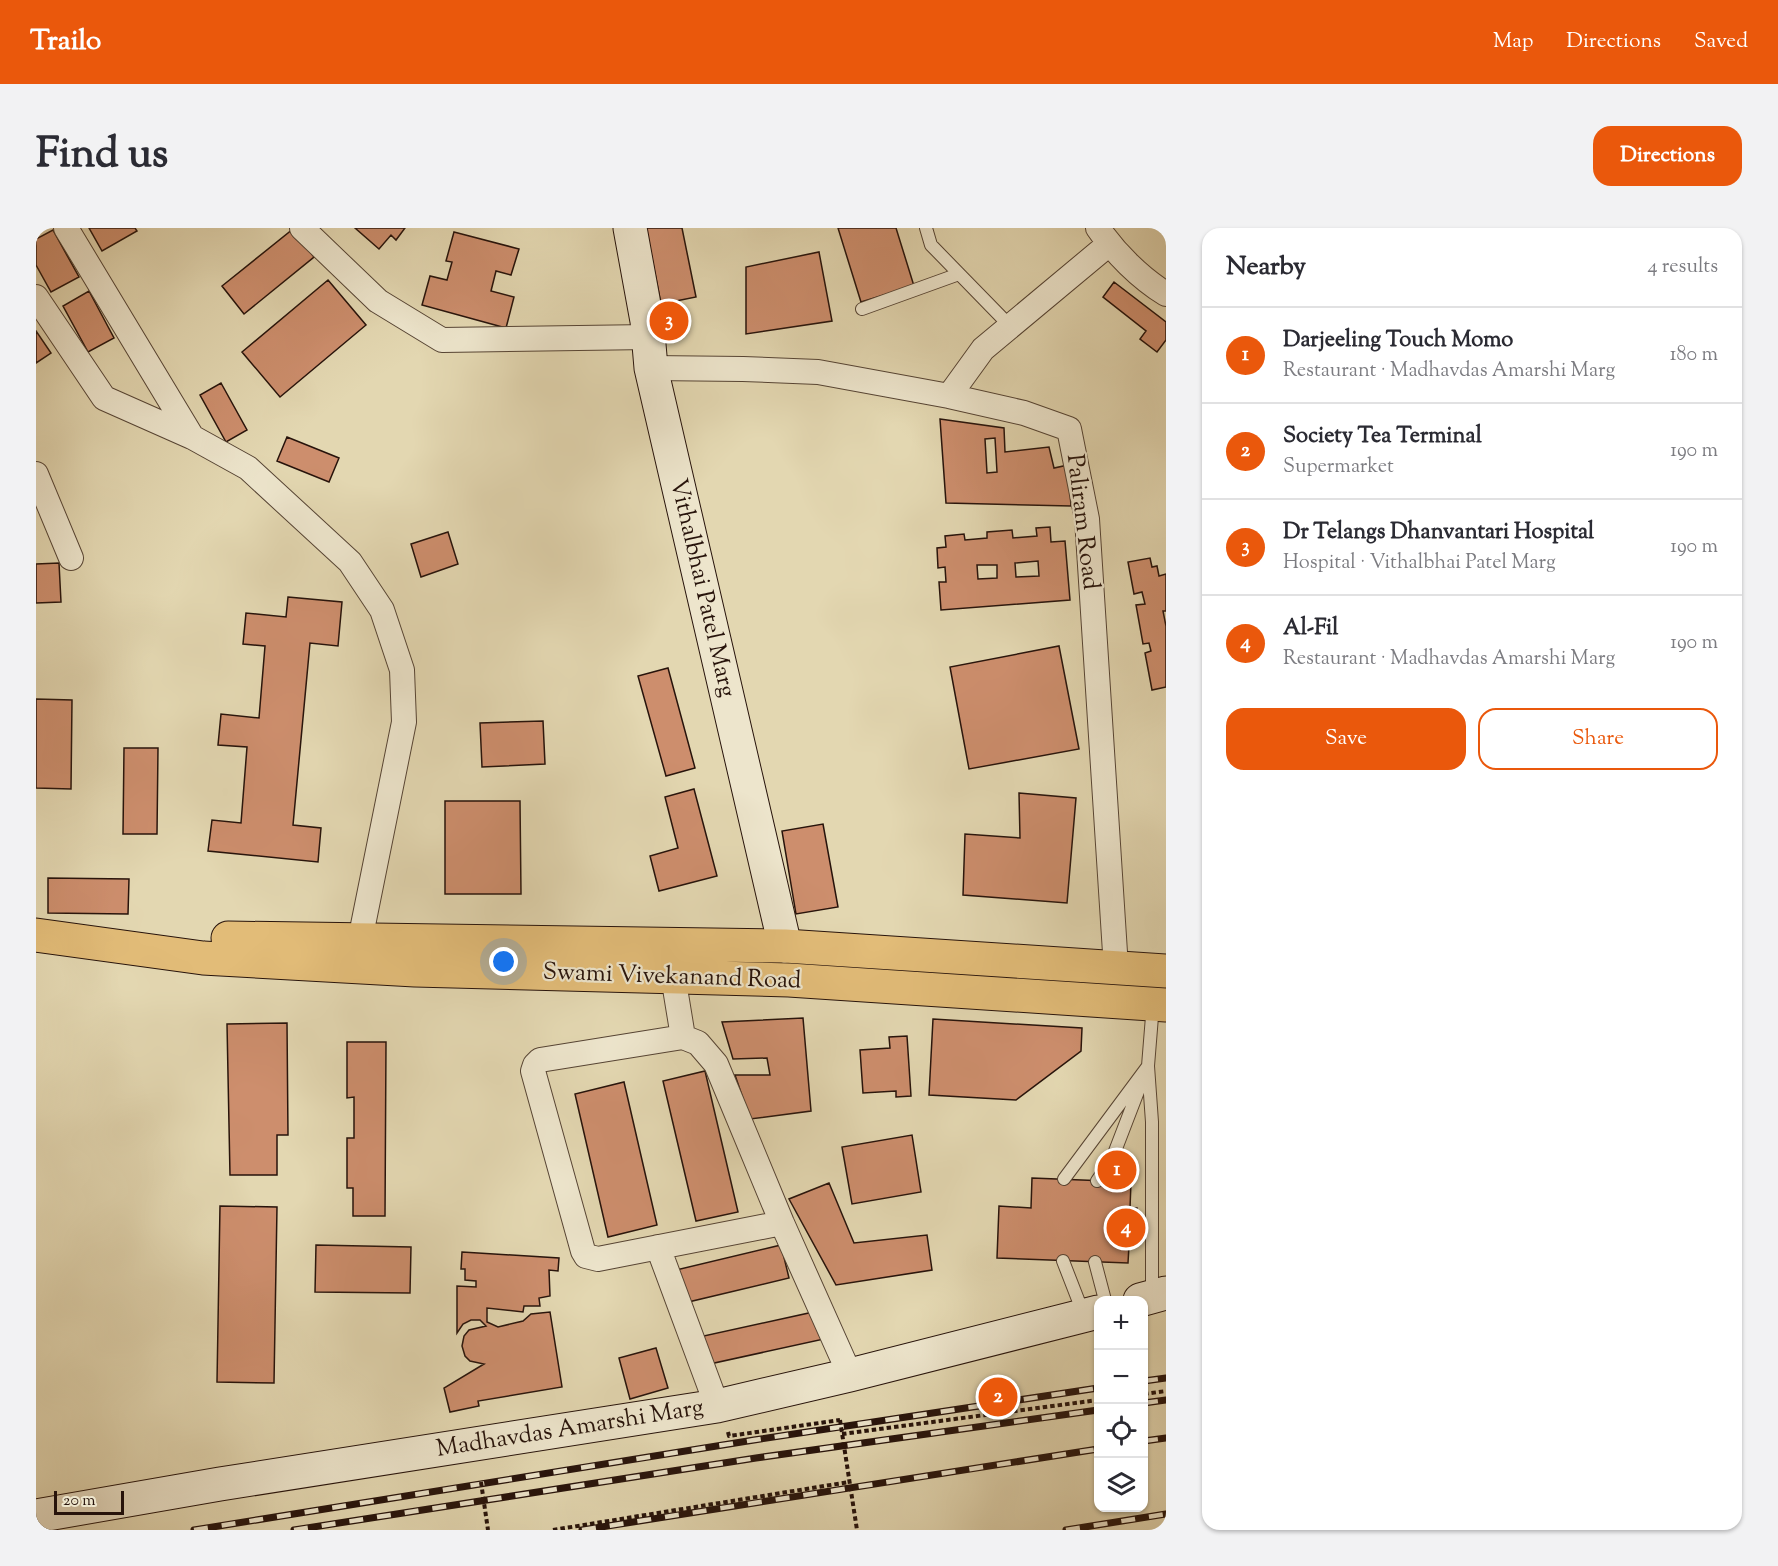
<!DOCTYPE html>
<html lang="en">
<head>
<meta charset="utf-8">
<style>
  :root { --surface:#fff; --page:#f2f2f3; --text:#2b2b33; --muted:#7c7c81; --line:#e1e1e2; --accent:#ea580c }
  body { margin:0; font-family:"Sorts Mill Goudy",serif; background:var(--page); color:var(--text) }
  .controls { position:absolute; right:18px; bottom:18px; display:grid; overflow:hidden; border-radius:12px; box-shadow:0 2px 4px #0004 }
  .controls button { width:54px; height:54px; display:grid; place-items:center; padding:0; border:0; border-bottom:2px solid var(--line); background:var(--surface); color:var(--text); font:30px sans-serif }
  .scale { position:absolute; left:18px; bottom:15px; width:70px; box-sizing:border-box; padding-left:6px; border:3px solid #27130b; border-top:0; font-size:16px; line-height:21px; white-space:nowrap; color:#27130b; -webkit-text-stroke:4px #ede5cc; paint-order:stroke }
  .you { position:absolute; left:468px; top:734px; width:21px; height:21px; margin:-15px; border:4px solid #fff; border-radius:50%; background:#1a73e8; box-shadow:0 0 0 9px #1a73e833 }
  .badge { display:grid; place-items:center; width:39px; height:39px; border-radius:50%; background:var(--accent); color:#fff; font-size:20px; font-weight:700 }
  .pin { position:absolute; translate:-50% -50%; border:3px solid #fff; box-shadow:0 2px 6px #0006 }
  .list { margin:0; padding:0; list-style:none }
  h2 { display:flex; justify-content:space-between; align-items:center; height:78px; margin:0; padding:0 24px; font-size:26px }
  h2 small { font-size:20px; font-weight:400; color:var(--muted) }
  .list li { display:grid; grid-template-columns:39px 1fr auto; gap:18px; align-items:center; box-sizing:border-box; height:96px; padding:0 24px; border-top:2px solid var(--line) }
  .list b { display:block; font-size:22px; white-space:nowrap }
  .list p { margin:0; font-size:20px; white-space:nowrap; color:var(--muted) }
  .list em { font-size:20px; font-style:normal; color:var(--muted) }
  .actions { display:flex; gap:12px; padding:18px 24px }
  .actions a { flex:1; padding:14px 0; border:2px solid var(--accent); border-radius:18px; text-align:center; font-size:21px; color:var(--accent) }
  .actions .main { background:var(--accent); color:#fff }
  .icon { flex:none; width:33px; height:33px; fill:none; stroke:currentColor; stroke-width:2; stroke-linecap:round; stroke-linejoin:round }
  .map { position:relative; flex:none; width:1130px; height:1302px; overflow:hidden; border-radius:18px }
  header { display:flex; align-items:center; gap:36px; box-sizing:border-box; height:84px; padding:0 30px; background:var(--accent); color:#fff }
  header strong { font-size:28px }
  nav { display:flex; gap:33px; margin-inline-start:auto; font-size:21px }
  .intro { display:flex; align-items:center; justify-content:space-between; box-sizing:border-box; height:144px; padding:0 36px }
  h1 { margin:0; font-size:42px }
  .button { padding:15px 27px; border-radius:18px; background:var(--accent); color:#fff; font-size:21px; font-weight:700 }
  main { display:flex; gap:36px; padding:0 36px }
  aside { flex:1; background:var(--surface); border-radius:18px; box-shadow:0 2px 4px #0004 }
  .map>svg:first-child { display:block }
  .building { fill:#cd8e6d; stroke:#27130b; stroke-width:1.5; fill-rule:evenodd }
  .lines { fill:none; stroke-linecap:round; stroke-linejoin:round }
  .lane-casing { stroke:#564434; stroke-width:14 }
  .street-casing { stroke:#564434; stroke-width:26 }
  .secondary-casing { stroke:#27130b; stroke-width:35 }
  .primary-casing { stroke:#27130b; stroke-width:35 }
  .path { stroke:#27130b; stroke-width:4; stroke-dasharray:4.5 3; stroke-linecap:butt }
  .lane { stroke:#ede5cc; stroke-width:12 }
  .street { stroke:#ede5cc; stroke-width:24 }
  .secondary { stroke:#ede5cc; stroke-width:33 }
  .primary { stroke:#e2bc78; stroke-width:33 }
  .rail-casing { stroke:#27130b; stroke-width:7 }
  .rail { stroke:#ede5cc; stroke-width:4.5; stroke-dasharray:14; stroke-linecap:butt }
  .path-bridge { stroke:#27130b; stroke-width:4; stroke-dasharray:4.5 3; stroke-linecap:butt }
  .labels { text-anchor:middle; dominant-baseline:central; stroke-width:4.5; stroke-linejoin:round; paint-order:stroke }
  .street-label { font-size:24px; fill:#27130b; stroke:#ede5cc }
</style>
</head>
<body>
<header>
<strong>Trailo</strong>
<nav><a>Map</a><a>Directions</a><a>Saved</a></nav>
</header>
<div class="intro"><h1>Find us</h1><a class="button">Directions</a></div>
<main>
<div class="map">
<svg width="1130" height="1302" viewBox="0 0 1130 1302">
  <rect width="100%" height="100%" fill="#e3d7b1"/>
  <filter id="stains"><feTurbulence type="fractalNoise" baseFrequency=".00333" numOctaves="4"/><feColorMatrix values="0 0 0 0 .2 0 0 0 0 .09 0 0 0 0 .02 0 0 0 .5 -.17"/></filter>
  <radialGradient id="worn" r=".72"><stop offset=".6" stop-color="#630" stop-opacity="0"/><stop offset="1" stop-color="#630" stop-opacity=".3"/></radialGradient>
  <!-- building -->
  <path class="building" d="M53 0H99L101 3 66 23Z
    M319 0H369L360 12 355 7 343 21Z
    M610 0H646L660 69 625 76Z
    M802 0H860L878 58 825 74Z
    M257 1 278 29 208 86 186 58Z
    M17 2 43 49 15 64 0 37V11Z
    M418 4 483 21 475 47 460 43 455 63 478 69 470 100 386 77 394 48 411 52 416 34 410 33Z
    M783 24 796 93 710 106V39Z
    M292 52 330 97 244 169 206 124Z
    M1078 54 1130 94V112L1121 124 1104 111 1110 103 1067 69Z
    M53 63 78 110 52 124 27 78Z
    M0 103 15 125 0 135Z
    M185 155 211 202 190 214 164 167Z
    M904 191 968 200 969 224 1013 219 1018 240 1032 237 1035 278 910 275ZM959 210 961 244 951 245 949 211Z
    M251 209 303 230 293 254 241 233Z
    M1014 299 1015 314 1029 313 1034 372 905 382 903 354H910L909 339 902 340 901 320 910 319 909 308 928 306 929 312 951 310V304L976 302 977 310 1001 308 1000 300ZM1002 333 1003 348 980 349 979 335ZM941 337H961V350L942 351Z
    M412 304 422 336 385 349 375 316Z
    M1114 330 1116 339 1121 338 1123 348 1130 346V383H1127L1130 398V459L1116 462 1109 425 1115 423 1113 415 1107 416 1100 377 1109 376 1106 364 1098 366 1092 334Z
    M23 335 25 374 0 375V336Z
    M252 369 306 374 302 418 274 415 257 597 285 600 282 634 172 623 176 592 205 595 211 519 182 517 185 486 223 490 229 418 207 416 210 385 250 389Z
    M1023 418 1043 521 933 541 914 439Z
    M632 440 659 540 630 548 602 448Z
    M0 471 36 472 35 561 0 560Z
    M507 493 509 536 446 539 444 495Z
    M88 520H122L121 606H87Z
    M658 561 681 648 623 663 614 628 642 620 629 569Z
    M983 565 1040 570 1031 675 927 667 929 606 984 610Z
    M409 573H484L485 666H409Z
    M787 596 802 679 760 686 746 603Z
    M12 650 93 651 92 686 12 685Z
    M767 790 775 883 714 891 699 847H734L731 830 697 831 686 794Z
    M897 791 1046 800 1045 823 980 872 893 867Z
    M251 795 252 907H241V947H194L191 796Z
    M871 808 875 868 860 869V863L827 865 824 822 854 820 853 809Z
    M311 814H350L349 988H317V960H311V910H318V869L311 870Z
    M669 843 702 984 660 993 627 853Z
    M588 854 621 997 572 1009 539 866Z
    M876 907 885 964 816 976 806 919Z
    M996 950 1095 954 1094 980H1101L1100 1000H1094L1092 1035 961 1030 963 978 995 980Z
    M793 955 818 1015 891 1007 896 1042 800 1057 753 971Z
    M184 978 241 979 238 1155 181 1154Z
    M280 1017 375 1019 374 1065 279 1064Z
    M745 1017 753 1050 648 1075 640 1042Z
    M426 1024 523 1030 522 1043 513 1042 514 1068 503 1070 504 1078H488L487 1084 451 1080V1094L462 1099 487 1093 495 1086 514 1084 526 1159 442 1173 443 1178 414 1184 408 1160 448 1136 434 1133 429 1128 426 1118 428 1108 433 1102 450 1098 444 1092H435L427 1096 421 1105V1058L440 1059V1053L429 1052V1041H425Z
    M782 1083 788 1111 669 1137 663 1109Z
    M620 1120 632 1160 594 1171 583 1130Z"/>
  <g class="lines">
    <defs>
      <path id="lane" d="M890 0 895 17 974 98
        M826 81 923 46
        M1028 951 1112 838
        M1061 953 1076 931 1106 853
        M1027 1033 1048 1087
        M1059 1034 1069 1072
        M1116 1068V894L1112 838 1117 776"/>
      <path id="street" d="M30 0 156 209
        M266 0 342 73 406 112 613 109
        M1062 0C1079 25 1104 50 1130 66
        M0 69 68 170 156 209 212 240 314 334 346 382 366 442 368 494 324 712
        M615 140 707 141 782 144 913 168 988 185 1033 201 1051 291 1080 740
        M913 168 947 121 1073 16
        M0 246 35 330
        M637 748 647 809 662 815 680 836 746 995 814 1147
        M647 809 504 832 499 837 497 843 547 1023 550 1028 562 1031 746 995
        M622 1019 681 1178"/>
      <path id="secondary" d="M594 0 611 93 615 140 749 718
        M1104 1072 1130 1065
        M0 1288 184 1256 681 1178 814 1147 1062 1084"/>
      <path id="primary" d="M0 707 167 730 379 742 753 752 1130 777
        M192 710 749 718 1130 743"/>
    </defs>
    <!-- lane casing -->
    <use href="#lane" class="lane-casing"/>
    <!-- street casing -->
    <use href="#street" class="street-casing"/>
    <!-- secondary casing -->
    <use href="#secondary" class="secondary-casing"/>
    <!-- primary casing -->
    <use href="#primary" class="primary-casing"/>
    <!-- path -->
    <path class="path" d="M1108 1166 1130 1163
      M692 1204 693 1208 804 1192
      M806 1206 1062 1172
      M517 1302 813 1254"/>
    <!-- lane -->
    <use href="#lane" class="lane"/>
    <!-- street -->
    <use href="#street" class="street"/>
    <!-- secondary -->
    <use href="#secondary" class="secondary"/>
    <!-- primary -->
    <use href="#primary" class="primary"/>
    <defs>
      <path id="rail" d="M1108 1153 1130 1150
        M1108 1175 1130 1172
        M1108 1213 1130 1210
        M158 1302 718 1212 1062 1160
        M258 1302 720 1230 1062 1182
        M546 1302 1062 1221
        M1030 1302 1130 1286"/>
    </defs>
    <!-- rail casing -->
    <use href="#rail" class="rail-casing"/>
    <!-- rail -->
    <use href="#rail" class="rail"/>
    <!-- path-bridge -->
    <path class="path-bridge" d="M804 1192 821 1302
      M445 1254 452 1302"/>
  </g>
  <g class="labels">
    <!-- street labels -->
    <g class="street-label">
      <text transform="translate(1046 294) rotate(83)">Paliram Road</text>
      <text transform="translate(666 360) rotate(77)">Vithalbhai Patel Marg</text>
      <text transform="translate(636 749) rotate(2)">Swami Vivekanand Road</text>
      <text transform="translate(534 1201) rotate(-9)">Madhavdas Amarshi Marg</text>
    </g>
  </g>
  <rect width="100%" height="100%" filter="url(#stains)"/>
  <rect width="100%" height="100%" fill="url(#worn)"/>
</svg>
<div class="controls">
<button>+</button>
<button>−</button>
<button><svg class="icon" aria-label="locate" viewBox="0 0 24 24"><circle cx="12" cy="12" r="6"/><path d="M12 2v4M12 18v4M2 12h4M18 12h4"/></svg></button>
<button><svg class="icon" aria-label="layers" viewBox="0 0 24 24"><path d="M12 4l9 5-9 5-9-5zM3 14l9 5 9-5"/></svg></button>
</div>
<div class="scale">20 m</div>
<div class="you"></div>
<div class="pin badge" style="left:1081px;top:942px">1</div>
<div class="pin badge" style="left:962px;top:1169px">2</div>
<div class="pin badge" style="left:633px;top:93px">3</div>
<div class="pin badge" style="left:1090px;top:1000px">4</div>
</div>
<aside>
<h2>Nearby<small>4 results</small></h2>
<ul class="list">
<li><span class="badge">1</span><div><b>Darjeeling Touch Momo</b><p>Restaurant · Madhavdas Amarshi Marg</p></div><em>180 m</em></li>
<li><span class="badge">2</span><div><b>Society Tea Terminal</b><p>Supermarket</p></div><em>190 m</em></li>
<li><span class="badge">3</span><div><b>Dr Telangs Dhanvantari Hospital</b><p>Hospital · Vithalbhai Patel Marg</p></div><em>190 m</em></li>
<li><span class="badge">4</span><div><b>Al-Fil</b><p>Restaurant · Madhavdas Amarshi Marg</p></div><em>190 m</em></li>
</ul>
<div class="actions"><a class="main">Save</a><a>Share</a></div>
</aside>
</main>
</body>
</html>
